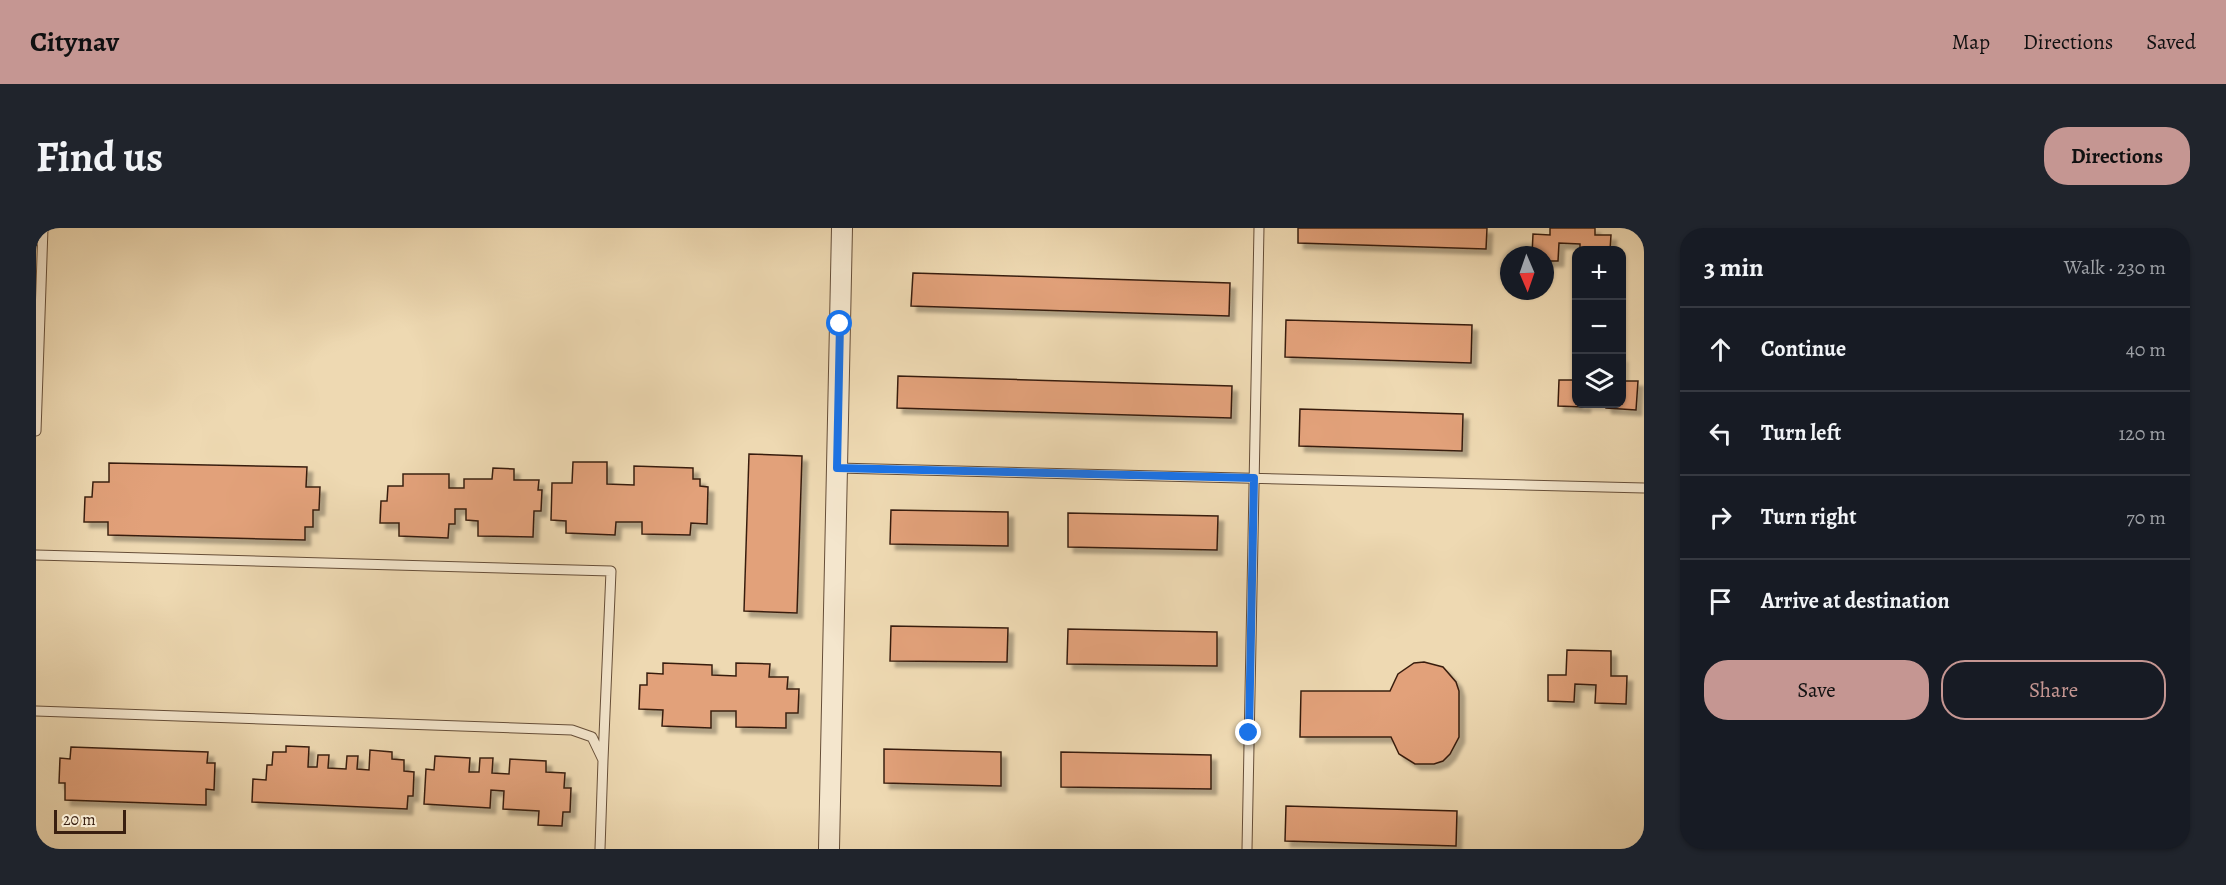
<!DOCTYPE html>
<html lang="en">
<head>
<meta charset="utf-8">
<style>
  :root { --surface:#171b24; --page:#20242c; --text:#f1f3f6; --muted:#9ea1a6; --line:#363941; --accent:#c59692 }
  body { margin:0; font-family:Alegreya,serif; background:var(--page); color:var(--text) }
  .controls { position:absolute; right:18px; top:18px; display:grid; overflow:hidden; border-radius:12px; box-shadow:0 2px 4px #0004 }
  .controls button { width:54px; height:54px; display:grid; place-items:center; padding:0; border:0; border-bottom:2px solid var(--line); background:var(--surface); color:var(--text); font:30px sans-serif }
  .compass { position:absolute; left:1464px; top:18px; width:54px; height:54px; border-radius:50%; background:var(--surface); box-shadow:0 2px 4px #0004; rotate:178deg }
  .scale { position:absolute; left:18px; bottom:15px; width:72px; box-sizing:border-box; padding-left:6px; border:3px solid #391f10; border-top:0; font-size:16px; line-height:21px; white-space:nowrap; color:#391f10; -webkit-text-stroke:4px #f4e6cd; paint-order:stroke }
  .stop { position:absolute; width:18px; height:18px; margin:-14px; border:4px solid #1a73e8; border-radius:50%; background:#fff }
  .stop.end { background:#1a73e8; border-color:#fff; box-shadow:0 2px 6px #0008 }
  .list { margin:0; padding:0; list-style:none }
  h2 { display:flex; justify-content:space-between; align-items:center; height:78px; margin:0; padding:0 24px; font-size:26px }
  h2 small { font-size:20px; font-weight:400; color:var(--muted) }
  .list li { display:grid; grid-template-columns:39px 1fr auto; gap:18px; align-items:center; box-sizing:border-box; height:84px; padding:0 24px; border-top:2px solid var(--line) }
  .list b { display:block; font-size:22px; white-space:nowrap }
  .list em { font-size:20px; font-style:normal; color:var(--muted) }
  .actions { display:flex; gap:12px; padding:18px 24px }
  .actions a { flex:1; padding:14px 0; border:2px solid var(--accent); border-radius:24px; text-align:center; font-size:21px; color:var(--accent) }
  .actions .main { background:var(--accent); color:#111 }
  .icon { flex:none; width:33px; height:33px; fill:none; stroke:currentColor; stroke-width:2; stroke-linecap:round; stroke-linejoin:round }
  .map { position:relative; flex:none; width:1608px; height:621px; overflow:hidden; border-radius:24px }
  header { display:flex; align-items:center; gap:36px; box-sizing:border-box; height:84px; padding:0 30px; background:var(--accent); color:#111 }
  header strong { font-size:28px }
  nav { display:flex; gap:33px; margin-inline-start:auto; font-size:21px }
  .intro { display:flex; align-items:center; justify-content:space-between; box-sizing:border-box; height:144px; padding:0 36px }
  h1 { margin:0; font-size:42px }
  .button { padding:15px 27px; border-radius:24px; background:var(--accent); color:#111; font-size:21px; font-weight:700 }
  main { display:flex; gap:36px; padding:0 36px }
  aside { flex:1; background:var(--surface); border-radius:24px; box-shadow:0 2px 4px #0004 }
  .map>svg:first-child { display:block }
  .building { fill:#e2a17a; stroke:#391f10; stroke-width:1.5; filter:url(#shadow) }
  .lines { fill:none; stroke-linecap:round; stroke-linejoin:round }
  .lane-casing { stroke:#664e38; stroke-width:11 }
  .street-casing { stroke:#664e38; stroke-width:22 }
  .lane { stroke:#f4e6cd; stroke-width:9 }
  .street { stroke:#f4e6cd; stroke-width:20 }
  .route { stroke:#1a73e8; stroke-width:8 }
</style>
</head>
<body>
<header>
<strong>Citynav</strong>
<nav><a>Map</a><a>Directions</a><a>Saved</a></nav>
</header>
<div class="intro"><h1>Find us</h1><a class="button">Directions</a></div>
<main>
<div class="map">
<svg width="1608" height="621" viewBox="0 0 1608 621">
  <defs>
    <filter id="shadow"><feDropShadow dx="5.5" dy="5.5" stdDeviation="1.5" flood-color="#0004"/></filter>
  </defs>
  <rect width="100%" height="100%" fill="#eed9b2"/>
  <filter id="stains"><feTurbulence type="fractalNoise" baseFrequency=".00333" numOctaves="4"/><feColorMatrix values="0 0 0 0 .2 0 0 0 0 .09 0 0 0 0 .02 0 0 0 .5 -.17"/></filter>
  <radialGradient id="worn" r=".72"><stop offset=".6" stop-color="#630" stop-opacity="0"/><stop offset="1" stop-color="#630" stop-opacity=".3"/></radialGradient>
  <!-- building -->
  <path class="building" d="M1262 0H1451L1450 21 1262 15Z
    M1514 0H1559V7H1575L1574 22H1544V16L1523 15 1522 33H1509V27H1496L1497 6 1514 7Z
    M877 45 1194 55 1193 88 875 78Z
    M1250 92 1436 97 1435 135 1249 129Z
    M1586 128V153H1602L1600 182 1570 180V176H1586Z
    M862 148 1196 158 1195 190 861 180Z
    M1523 152H1540V176H1549V179L1522 178Z
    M1264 181 1427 186 1426 223 1263 218Z
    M713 226 766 228 761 385 708 383Z
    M537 234H571V256L598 257V238L657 240V251H664V258L672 259 671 296 655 295 654 307 606 306V294H580L579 307 530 305V293L515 292 516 255H536Z
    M73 235 271 239 270 259H284L283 282H277V299H269V312L72 307V294H48L49 269H56L57 254H73Z
    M457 240 478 241V252H503L502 262H506L505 283H498L497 309 442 308V293L430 292V281H419V296H413L412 310 363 308V295H344L345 273H351L352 258H367V246H413V260H428V251H456Z
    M855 282 972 284V318L854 316Z
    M1032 285 1182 288 1181 322 1032 319Z
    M855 398 972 400 971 434 854 433Z
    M1032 401 1181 404V438L1031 436Z
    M1531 422 1575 423V448H1591L1590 476 1559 475 1560 457 1539 456 1538 474 1512 473V447H1530Z
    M1388 434 1407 439 1420 454 1423 463V509L1414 526 1407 533 1398 536H1379L1363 526 1355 509H1264L1265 463H1354L1362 446 1378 435Z
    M627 435 676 437V447L700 448V435L734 436 733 449H752L751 461H763L762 485H750V500L700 499V483H675V500L626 498 627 482 603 481 604 457H611V445L627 446Z
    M250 518 273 519 272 539H281L282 527H293L292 540 310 541 311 528H322L321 541 333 542 334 522 356 524V531L368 532V543L378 544 377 568H372L371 581 216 574 217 551 230 552 231 537H236L237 524H250Z
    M35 519 172 524 171 535H179L178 562 170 561V577L29 572V555H23L24 530 34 531Z
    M848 521 965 524V558L848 555Z
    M1025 524 1175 527V561L1025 559Z
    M399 528 434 530 433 544H443L444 530H457L456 545 473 546 474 531 510 533V544L529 545 528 560H535L534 584H527L526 598 502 597 503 583 467 581 468 563 455 562 454 580 388 576 390 541 398 542Z
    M1250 578 1421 583 1420 618 1249 613Z"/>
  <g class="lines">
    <defs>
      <path id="lane" d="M0 203 7 0
        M801 240 1608 260
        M0 327 575 343 567 532
        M0 483 536 502 556 509 567 532 564 621
        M1211 621 1223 0"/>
      <path id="street" d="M793 621 806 0"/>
    </defs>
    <!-- lane casing -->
    <use href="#lane" class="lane-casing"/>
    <!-- street casing -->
    <use href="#street" class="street-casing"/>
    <!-- lane -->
    <use href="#lane" class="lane"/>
    <!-- street -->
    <use href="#street" class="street"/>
  </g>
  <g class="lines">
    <!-- route -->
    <path class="route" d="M804 96 801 240 1218 250 1213 505"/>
  </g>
  <rect width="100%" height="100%" filter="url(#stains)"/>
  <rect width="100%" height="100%" fill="url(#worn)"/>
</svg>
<div class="controls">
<button>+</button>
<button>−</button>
<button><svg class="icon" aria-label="layers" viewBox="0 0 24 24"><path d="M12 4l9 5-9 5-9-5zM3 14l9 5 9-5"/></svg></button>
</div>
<svg class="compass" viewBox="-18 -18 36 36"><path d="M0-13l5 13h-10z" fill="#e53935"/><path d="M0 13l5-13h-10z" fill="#9ea1a6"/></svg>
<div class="scale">20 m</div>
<div class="stop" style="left:804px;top:96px"></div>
<div class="stop end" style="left:1213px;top:505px"></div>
</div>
<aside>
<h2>3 min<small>Walk · 230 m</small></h2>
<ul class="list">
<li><svg class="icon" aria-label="ahead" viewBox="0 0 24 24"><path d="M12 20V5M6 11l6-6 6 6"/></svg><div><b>Continue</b></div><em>40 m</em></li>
<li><svg class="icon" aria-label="left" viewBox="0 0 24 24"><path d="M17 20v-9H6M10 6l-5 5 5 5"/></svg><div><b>Turn left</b></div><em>120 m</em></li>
<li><svg class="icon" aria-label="right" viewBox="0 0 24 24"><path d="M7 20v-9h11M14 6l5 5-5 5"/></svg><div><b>Turn right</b></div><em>70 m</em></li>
<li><svg class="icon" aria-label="arrive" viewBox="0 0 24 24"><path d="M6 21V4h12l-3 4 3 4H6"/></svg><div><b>Arrive at destination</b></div></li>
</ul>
<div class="actions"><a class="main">Save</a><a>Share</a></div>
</aside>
</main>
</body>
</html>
